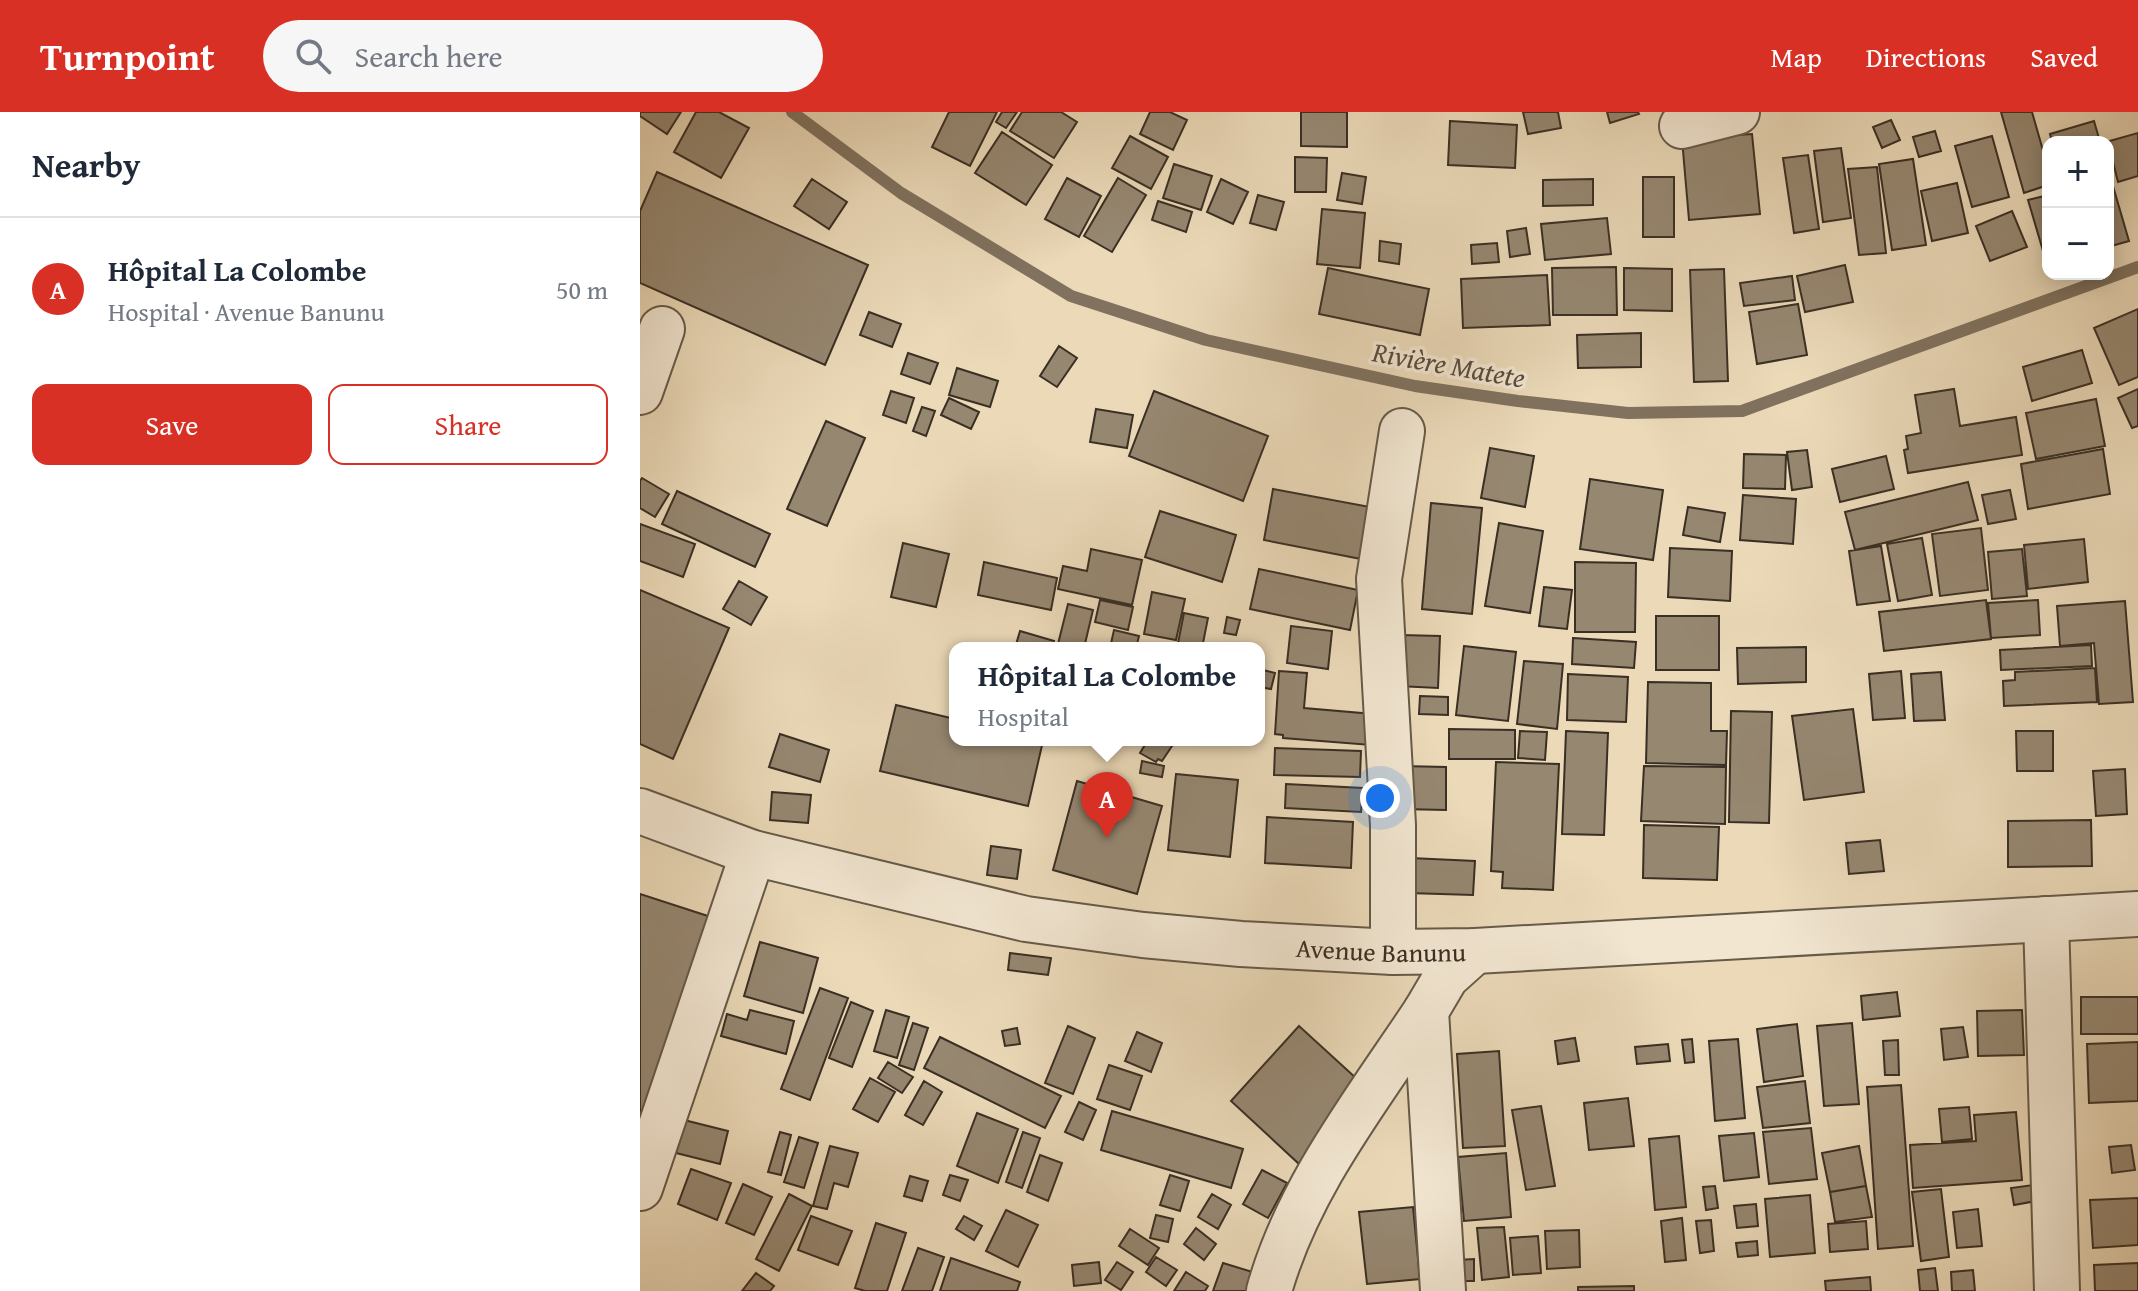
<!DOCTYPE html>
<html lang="en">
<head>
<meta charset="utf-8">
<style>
  :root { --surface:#fff; --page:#f6f6f7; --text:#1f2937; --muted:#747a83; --line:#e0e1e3; --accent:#d93025 }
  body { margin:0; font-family:"Gentium Book Plus",serif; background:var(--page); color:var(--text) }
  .controls { position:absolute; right:24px; top:24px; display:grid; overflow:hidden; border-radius:16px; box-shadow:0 4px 20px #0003 }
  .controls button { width:72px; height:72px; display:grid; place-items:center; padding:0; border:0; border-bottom:2px solid var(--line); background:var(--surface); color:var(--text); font:40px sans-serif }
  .you { position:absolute; left:740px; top:686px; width:28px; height:28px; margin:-20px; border:6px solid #fff; border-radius:50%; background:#1a73e8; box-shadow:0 0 0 12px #1a73e833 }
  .badge { display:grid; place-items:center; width:52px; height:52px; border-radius:50%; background:var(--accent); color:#fff; font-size:26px; font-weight:700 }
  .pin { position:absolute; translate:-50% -66px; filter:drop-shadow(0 2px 4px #0008) }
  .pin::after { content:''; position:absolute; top:42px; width:28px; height:24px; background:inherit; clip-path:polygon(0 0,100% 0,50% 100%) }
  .popup { position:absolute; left:309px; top:530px; width:316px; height:104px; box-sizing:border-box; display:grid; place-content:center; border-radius:16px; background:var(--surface); filter:drop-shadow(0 2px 6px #0005); font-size:26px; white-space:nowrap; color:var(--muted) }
  .popup b { font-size:30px; color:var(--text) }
  .popup::after { content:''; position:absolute; left:50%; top:100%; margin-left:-16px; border:16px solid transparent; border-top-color:var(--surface) }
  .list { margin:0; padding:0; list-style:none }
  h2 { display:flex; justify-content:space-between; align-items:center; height:104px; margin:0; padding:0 32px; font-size:34px }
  h2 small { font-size:26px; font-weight:400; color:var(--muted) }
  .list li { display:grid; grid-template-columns:52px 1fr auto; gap:24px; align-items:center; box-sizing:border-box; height:144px; padding:0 32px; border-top:2px solid var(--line) }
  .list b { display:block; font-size:30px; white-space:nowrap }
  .list p { margin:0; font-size:26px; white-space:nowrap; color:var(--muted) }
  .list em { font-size:26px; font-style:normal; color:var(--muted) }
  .actions { display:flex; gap:16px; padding:24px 32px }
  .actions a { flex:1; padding:18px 0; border:2px solid var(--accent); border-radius:16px; text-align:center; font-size:28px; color:var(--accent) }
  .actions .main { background:var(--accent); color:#fff }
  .icon { flex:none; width:44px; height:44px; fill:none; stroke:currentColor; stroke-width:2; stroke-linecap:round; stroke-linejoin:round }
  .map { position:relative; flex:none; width:1498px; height:1179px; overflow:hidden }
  header { display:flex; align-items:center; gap:48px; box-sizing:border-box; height:112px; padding:0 40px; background:var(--accent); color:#fff }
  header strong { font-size:38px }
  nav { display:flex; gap:44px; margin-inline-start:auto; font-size:28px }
  .search { width:560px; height:72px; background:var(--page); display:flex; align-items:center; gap:20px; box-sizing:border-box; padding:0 28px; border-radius:44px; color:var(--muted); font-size:30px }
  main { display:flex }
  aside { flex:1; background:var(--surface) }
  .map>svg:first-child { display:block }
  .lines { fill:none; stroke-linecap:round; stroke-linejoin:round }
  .stream { stroke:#80725f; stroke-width:12 }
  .building { fill:#968771; stroke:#3a2f24; stroke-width:2 }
  .minor-casing { stroke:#665a49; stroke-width:48 }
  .minor { stroke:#f2e6d1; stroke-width:44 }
  .labels { text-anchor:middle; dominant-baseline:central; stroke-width:7; stroke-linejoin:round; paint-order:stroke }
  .street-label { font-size:26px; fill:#3a2f24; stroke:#f2e6d1 }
  .water-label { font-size:28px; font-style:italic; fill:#574b3c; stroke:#f2e6d1 }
</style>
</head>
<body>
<header>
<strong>Turnpoint</strong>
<div class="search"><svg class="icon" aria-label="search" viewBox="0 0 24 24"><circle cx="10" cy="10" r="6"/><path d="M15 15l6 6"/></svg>Search here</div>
<nav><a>Map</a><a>Directions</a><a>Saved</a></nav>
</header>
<main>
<aside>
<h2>Nearby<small></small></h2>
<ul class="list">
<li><span class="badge">A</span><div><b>Hôpital La Colombe</b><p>Hospital · Avenue Banunu</p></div><em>50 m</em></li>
</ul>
<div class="actions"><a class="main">Save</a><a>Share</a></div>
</aside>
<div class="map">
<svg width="1498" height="1179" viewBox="0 0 1498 1179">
  <rect width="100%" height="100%" fill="#ebd9b8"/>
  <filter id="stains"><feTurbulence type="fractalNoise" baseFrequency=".0025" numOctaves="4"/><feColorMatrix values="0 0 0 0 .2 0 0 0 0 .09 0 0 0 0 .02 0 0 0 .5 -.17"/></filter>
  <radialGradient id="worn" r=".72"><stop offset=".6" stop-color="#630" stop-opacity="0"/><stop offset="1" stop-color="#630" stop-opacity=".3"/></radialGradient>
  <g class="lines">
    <!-- stream -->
    <path class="stream" d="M152 0 261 81 431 184 566 228 775 274 878 289 988 301 1102 299 1498 155"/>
  </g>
  <!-- building -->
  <path class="building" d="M0 0H41L27 22 0 4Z
    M56 0H79L109 16 81 66 34 40Z
    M309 0H357L330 54 292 35Z
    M362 0H377L366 16 356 10Z
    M382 0H421L437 10 414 46 370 19Z
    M510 0H530L547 8 533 38 500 22Z
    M661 0H707V35L661 34Z
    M883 0H918L921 16 888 22Z
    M967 0H998L999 2 970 11Z
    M1361 0H1392L1408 56V73L1384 81Z
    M1251 8 1260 28 1242 36 1233 15Z
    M810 9 877 13 875 56 808 53Z
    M1454 9 1460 30H1412L1410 22Z
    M1295 19 1301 39 1279 45 1273 25Z
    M362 20 412 53 386 93 335 61Z
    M1498 21V64L1478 70 1468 30H1466Z
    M1112 22 1120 102 1049 108 1042 27Z
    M490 24 528 45 511 77 472 56Z
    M1352 24 1369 85 1332 95 1315 34Z
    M1201 36 1211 106 1183 110 1174 39Z
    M1168 43 1179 117 1154 121 1143 46Z
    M655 45 687 46 686 80H655Z
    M1273 47 1286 133 1252 138 1239 52Z
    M534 52 572 64 561 98 523 86Z
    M1237 55 1246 141 1219 143 1208 57Z
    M1468 57 1489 129 1468 135Z
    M17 60 228 153 185 253 0 171V99Z
    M702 61 726 65 722 92 697 88Z
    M1003 65H1034V125H1003Z
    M427 66 461 84 439 125 405 107Z
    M478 66 506 83 472 140 444 124Z
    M172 67 207 90 189 117 154 94Z
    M581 67 608 80 593 112 567 100Z
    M953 67V93L903 94V68Z
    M1317 71 1328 121 1292 129 1281 79Z
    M618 83 644 90 636 118 610 111Z
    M1408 83V149H1406L1388 88Z
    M518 89 552 100 546 120 512 108Z
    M682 97 725 101 720 156 677 152Z
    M1372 99 1387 135 1350 149 1336 114Z
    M967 106 971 142 905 148 901 112Z
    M886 116 890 142 870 145 867 119Z
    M740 129 761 132 759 152 739 149Z
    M857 131 859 150 832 152 831 133Z
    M1205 153 1213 190 1165 200 1157 164Z
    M976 155 977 203H913L912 156Z
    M688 156 789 177 780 223 679 202Z
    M984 156 1032 157V199L984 198Z
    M1084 157 1088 269 1054 270 1050 158Z
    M907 163 910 213 823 216 821 167Z
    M1152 164 1155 188 1104 194 1100 171Z
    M1158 192 1167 243 1117 252 1109 200Z
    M1498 197V265L1479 273 1454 216Z
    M229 200 261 212 252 235 220 223Z
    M1001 221V255L938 256 937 223Z
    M419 234 437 246 417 275 400 264Z
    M1442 238 1452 271 1392 289 1383 255Z
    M268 241 298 251 290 272 261 262Z
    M317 256 358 269 350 295 309 283Z
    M1314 277 1320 314 1376 305 1382 343 1268 361 1264 338 1268 337 1266 324 1281 321 1275 283Z
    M1498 277V314L1492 316 1478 286Z
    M251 279 274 286 266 311 243 303Z
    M514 279 628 324 603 389 489 344Z
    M309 286 339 300 331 317 301 303Z
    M1456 287 1465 334 1396 347 1386 301Z
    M282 295 295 299 286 324 273 319Z
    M456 297 493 303 487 336 450 330Z
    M186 309 225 326 187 414 147 397Z
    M850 336 894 344 885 395 841 386Z
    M1463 337 1470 382 1388 397 1381 352Z
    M1167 338 1172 375 1152 378 1147 340Z
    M1104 342 1146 343 1145 377 1103 376Z
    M1246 344 1254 377 1200 390 1192 357Z
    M2 366 29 382 15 405 0 396V369Z
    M950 367 1023 378 1013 448 940 437Z
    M1328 370 1338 408 1215 438 1205 400Z
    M633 377 730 395 721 447 624 428Z
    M1370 378 1376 407 1348 412 1342 383Z
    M37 379 130 422 115 455 22 412Z
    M1103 383 1156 387 1153 432 1100 428Z
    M791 391 842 396 832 502 782 497Z
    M1048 395 1085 401 1080 430 1043 423Z
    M520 399 596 423 582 470 505 445Z
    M859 411 903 419 890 501 845 494Z
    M0 412 55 432 43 465 0 449Z
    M1341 416 1348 478 1300 484 1292 422Z
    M1282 426 1292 483 1258 489 1247 432Z
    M1444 427 1448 470 1388 477 1384 433Z
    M263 431 309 442 296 495 251 485Z
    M1241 434 1250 489 1217 493 1209 439Z
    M1030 436 1092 439 1090 489 1028 485Z
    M451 437 502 448 492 493 418 477 423 454 447 459Z
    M1382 437 1387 484 1352 487 1348 440Z
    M344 450 417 466 411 498 338 483Z
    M935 450 996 451 995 520H935Z
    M619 457 718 478 710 518 610 497Z
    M99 469 127 485 111 513 83 497Z
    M904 475 932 478 927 517 899 514Z
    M0 478 89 516 33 647 0 632Z
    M512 480 545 487 536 528 504 522Z
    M460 488 493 495 488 518 455 510Z
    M1346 488 1351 527 1244 539 1239 500Z
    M1398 488 1400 523 1351 526 1348 491Z
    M1485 489 1493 590 1459 592 1454 531 1420 534 1417 494Z
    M428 492 453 498 444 536 418 532Z
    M544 501 568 506 562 536H537Z
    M1016 504H1079V558H1016Z
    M587 505 600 508 596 523 584 521Z
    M651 514 692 519 688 557 647 551Z
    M474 518 499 524 496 536H470Z
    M380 519 414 529 412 536H375Z
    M761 523 800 524 798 576 758 574Z
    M933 526 996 530 994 556 932 552Z
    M1451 533 1452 554 1361 558 1360 538Z
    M824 534 876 540 868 609 816 603Z
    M1166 535V570L1098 572 1097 536Z
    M884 549 923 552 917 617 877 612Z
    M1455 556 1457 590 1364 594 1363 569 1375 568V560Z
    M619 557 635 561 631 577 619 575Z
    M639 559 667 561 664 596 733 602 731 633 643 626V623L635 622Z
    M1261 559 1265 606 1233 608 1229 562Z
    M1301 560 1305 608 1274 609 1271 562Z
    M928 562 988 565 986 610 927 608Z
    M1008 570 1071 571V619H1087L1086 653 1006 651Z
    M780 584 808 585V603L779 602Z
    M256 593 315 607V628L403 629 388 694 240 659Z
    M1213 597 1224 680 1164 688 1152 604Z
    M1091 599 1132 600 1129 711 1089 710Z
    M809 617 875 618V647H809Z
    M880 619 907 620 905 648 878 646Z
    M926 619 968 621 964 723 922 722Z
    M1376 619H1413V659H1377Z
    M140 622 189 638 180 670 129 655Z
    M508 628H536L522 649 518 647 516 650 500 641Z
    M635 636 721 639 720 665 634 663Z
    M502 649 524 654 522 665 500 661Z
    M856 650 919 652 913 778 862 776 863 760 851 759Z
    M761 654 806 655V698L760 697Z
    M1004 654 1086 655 1085 712 1001 709Z
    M1485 657 1487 702 1456 704 1453 659Z
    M536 662 598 668 590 745 528 738Z
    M437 669 522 694 497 782 413 758Z
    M646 672 723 676 721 700 645 696Z
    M132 680 171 683 168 711 130 708Z
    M627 705 713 710 711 756 625 751Z
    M1451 708 1452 754 1368 755V709Z
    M1004 713 1079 715 1077 768 1003 766Z
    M1240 728 1244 759 1209 762 1206 731Z
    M351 734 381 738 377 767 347 763Z
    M770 746 835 749 833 783 768 781Z
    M0 782 77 807 0 1029Z
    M120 830 178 846 163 901 104 884Z
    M370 841 411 846 408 863 368 858Z
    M180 876 208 886 170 988 141 977Z
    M1257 880 1260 904 1223 908 1221 884Z
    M1441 885H1498V922H1441Z
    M211 890 233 899 212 955 189 946Z
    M110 898 154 909 146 942 81 924 87 902 107 908Z
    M246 898 269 905 257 946 234 939Z
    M1382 898 1384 943 1338 944 1337 899Z
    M273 911 288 916 274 958 259 953Z
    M1212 911 1219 992 1184 994 1177 914Z
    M1157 912 1163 964 1124 970 1117 917Z
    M428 914 455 926 433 982 405 971Z
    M659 914 728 977 659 1052 591 989Z
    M1323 915 1328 945 1304 948 1301 917Z
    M377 916 380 932 365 934 362 919Z
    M497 920 522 931 511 960 485 949Z
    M300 925 421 984 405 1016 284 956Z
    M935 926 939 949 918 952 915 929Z
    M1052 927 1054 950 1045 951 1042 928Z
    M1098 927 1105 1006 1075 1009 1069 929Z
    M1258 928 1259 963H1245L1243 929Z
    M1498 930V989L1449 991 1447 932Z
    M1028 932 1030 949 997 952 995 935Z
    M859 939 865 1034 823 1036 817 942Z
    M248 950 273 965 262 981 238 966Z
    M469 953 502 964 490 998 457 987Z
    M230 966 255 980 238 1010 213 997Z
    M284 969 302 980 283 1013 265 1003Z
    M1165 969 1170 1011 1123 1016 1117 975Z
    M1261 973 1273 1134 1238 1137 1227 975Z
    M988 986 994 1034 949 1038 944 991Z
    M439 990 456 998 443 1028 425 1020Z
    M901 994 915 1074 886 1078 872 998Z
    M1329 995 1332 1027 1302 1030 1299 997Z
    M472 999 603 1037 591 1076 461 1038Z
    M1376 1000 1382 1068 1273 1076 1270 1033 1336 1029 1334 1003Z
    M337 1001 378 1017 358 1071 317 1054Z
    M44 1008 88 1019 80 1052 36 1041Z
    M1171 1016 1177 1067 1129 1072 1123 1020Z
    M140 1020 151 1023 141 1063 128 1060Z
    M383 1020 400 1026 382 1076 366 1070Z
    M1114 1021 1119 1065 1084 1069 1079 1024Z
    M1039 1024 1046 1095 1015 1098 1009 1027Z
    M159 1025 178 1031 164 1076 144 1070Z
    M1491 1033 1495 1058 1472 1061 1469 1035Z
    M190 1034 218 1041 208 1075 194 1071 187 1097 173 1094Z
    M1219 1034 1226 1074 1190 1080 1182 1041Z
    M866 1041 871 1105 824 1109 818 1045Z
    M400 1043 422 1051 408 1089 387 1080Z
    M51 1057 91 1071 77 1108 38 1092Z
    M622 1058 647 1071 628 1106 603 1092Z
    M310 1063 328 1068 320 1089 303 1083Z
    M530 1063 549 1069 540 1099 520 1093Z
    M270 1064 288 1069 282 1089 264 1084Z
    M103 1072 132 1085 114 1123 86 1111Z
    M1393 1073 1396 1089 1374 1093 1371 1076Z
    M1075 1074 1078 1096 1066 1098 1063 1075Z
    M1226 1074 1232 1105 1195 1110 1190 1080Z
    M1301 1077 1309 1145 1281 1149 1272 1080Z
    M149 1082 172 1094 139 1159 116 1147Z
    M572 1082 591 1093 578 1117 558 1105Z
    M1170 1083 1175 1141 1130 1145 1125 1087Z
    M1498 1086V1133L1453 1136 1450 1088Z
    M1116 1092 1118 1114 1097 1116 1094 1094Z
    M773 1095 780 1167 727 1172 719 1100Z
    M1338 1097 1342 1134 1317 1136 1313 1100Z
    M366 1098 398 1113 378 1155 346 1139Z
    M516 1103 533 1107 528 1130 510 1126Z
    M171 1104 212 1119 198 1153 158 1138Z
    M324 1104 342 1114 334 1128 316 1117Z
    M1042 1106 1046 1148 1025 1150 1021 1109Z
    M1071 1108 1074 1139 1060 1141 1056 1109Z
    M1226 1109 1228 1137 1190 1140 1188 1112Z
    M236 1111 266 1121 247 1179H225L215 1176Z
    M864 1115 869 1165 842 1168 837 1116Z
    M556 1116 576 1132 564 1148 544 1132Z
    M490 1117 519 1136 508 1153 479 1134Z
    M939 1118 940 1155 907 1157 905 1119Z
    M898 1124 901 1161 873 1163 870 1126Z
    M1117 1129 1118 1143 1098 1145 1096 1131Z
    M278 1136 304 1145 292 1179H262Z
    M516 1145 537 1158 526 1174 506 1160Z
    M311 1146 380 1170 377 1179H300Z
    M834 1147V1169H818V1148Z
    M459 1150 461 1171 434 1174 432 1153Z
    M477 1150 493 1160 481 1178 465 1168Z
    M583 1151 619 1162 613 1179H573Z
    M1498 1151V1179H1455L1454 1153Z
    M1295 1156 1298 1179H1280L1278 1158Z
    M1333 1158 1335 1179H1312L1311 1160Z
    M546 1160 568 1174 565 1179H534Z
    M116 1161 134 1174 130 1179H102Z
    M1230 1165 1231 1179H1186L1185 1169Z
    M994 1174V1179H938V1175Z"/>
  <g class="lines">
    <defs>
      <g id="minor">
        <path d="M1042 14 1097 0"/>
        <path d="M0 280 22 217"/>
        <path id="s1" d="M0 699 113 741 386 807 503 823 601 832 753 840 835 839 1498 802"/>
        <path d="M1406 807 1417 1179"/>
        <path d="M753 840V713L739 467 762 319"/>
        <path d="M0 1076 113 741"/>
        <path d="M629 1179C658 1075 727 988 786 899"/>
        <path d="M803 1179 786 899 806 865 835 839"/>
      </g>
    </defs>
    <!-- minor casing -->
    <use href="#minor" class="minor-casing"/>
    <!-- minor -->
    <use href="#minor" class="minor"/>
  </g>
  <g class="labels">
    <!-- street labels -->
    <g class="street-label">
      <text stroke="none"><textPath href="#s1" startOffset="758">Avenue Banunu</textPath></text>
    </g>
    <!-- water labels -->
    <g class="water-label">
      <text transform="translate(809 252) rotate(10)">Rivière Matete</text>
    </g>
  </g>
  <rect width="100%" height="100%" filter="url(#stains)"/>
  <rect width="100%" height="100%" fill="url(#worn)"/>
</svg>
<div class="controls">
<button>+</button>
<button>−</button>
</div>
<div class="you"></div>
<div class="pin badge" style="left:467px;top:726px">A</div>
<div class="popup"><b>Hôpital La Colombe</b>Hospital</div>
</div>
</main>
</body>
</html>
